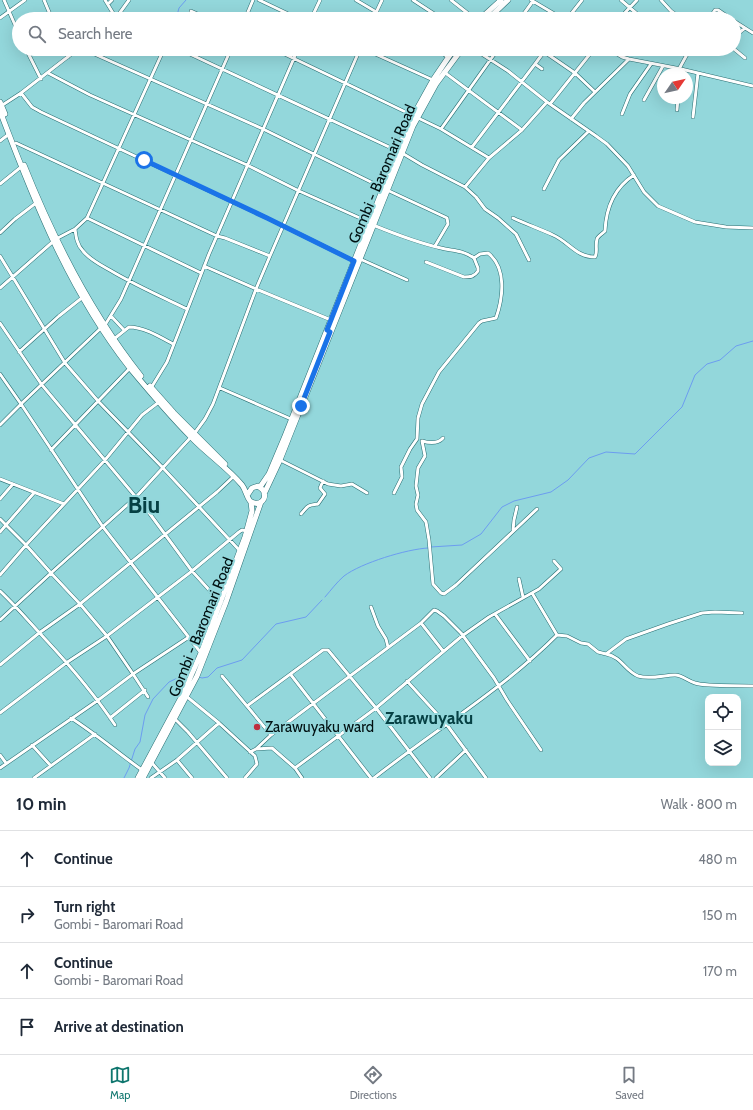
<!DOCTYPE html>
<html lang="en">
<head>
<meta charset="utf-8">
<style>
  :root { --surface:#fff; --page:#f6f6f7; --text:#1f2937; --muted:#747a83; --line:#e0e1e3; --accent:#0f766e }
  body { margin:0; font-family:Cabin,sans-serif; background:var(--page); color:var(--text) }
  .controls { position:absolute; right:12px; bottom:12px; display:grid; overflow:hidden; border-radius:8px; box-shadow:0 4px 16px #0002 }
  .controls button { width:36px; height:36px; display:grid; place-items:center; padding:0; border:0; border-bottom:1px solid var(--line); background:var(--surface); color:var(--text); font:20px sans-serif }
  .compass { position:absolute; left:657px; top:68px; width:36px; height:36px; border-radius:50%; background:var(--surface); box-shadow:0 4px 16px #0002; rotate:56deg }
  .stop { position:absolute; width:12px; height:12px; margin:-9px; border:3px solid #1a73e8; border-radius:50%; background:#fff }
  .stop.end { background:#1a73e8; border-color:#fff; box-shadow:0 1px 4px #0008 }
  .list { margin:0; padding:0; list-style:none }
  h2 { display:flex; justify-content:space-between; align-items:center; height:52px; margin:0; padding:0 16px; font-size:17px }
  h2 small { font-size:13px; font-weight:400; color:var(--muted) }
  .list li { display:grid; grid-template-columns:26px 1fr auto; gap:12px; align-items:center; box-sizing:border-box; height:56px; padding:0 16px; border-top:1px solid var(--line) }
  .list b { display:block; font-size:15px; white-space:nowrap }
  .list p { margin:0; font-size:13px; white-space:nowrap; color:var(--muted) }
  .list em { font-size:13px; font-style:normal; color:var(--muted) }
  .icon { flex:none; width:22px; height:22px; fill:none; stroke:currentColor; stroke-width:2; stroke-linecap:round; stroke-linejoin:round }
  .map { position:relative; flex:none; width:753px; height:778px; overflow:hidden }
  .search { position:absolute; background:var(--surface); box-shadow:0 4px 16px #0002; left:12px; right:12px; top:12px; height:44px; display:flex; align-items:center; gap:10px; box-sizing:border-box; padding:0 14px; border-radius:22px; color:var(--muted); font-size:15px }
  .sheet { height:276px; background:var(--surface) }
  nav { display:flex; justify-content:space-around; align-items:center; box-sizing:border-box; height:56px; border-top:1px solid var(--line); background:var(--surface); font-size:11px; color:var(--muted) }
  nav a { display:grid; justify-items:center; gap:2px }
  nav .on { color:var(--accent) }
  .map>svg:first-child { display:block }
  .lines { fill:none; stroke-linecap:round; stroke-linejoin:round }
  .stream { stroke:#6c9df0; stroke-width:1 }
  .street-casing { stroke:#286e72; stroke-width:4 }
  .primary-casing { stroke:#286e72; stroke-width:6 }
  .street { stroke:#fff; stroke-width:3 }
  .primary { stroke:#fff; stroke-width:5 }
  .route { stroke:#1a73e8; stroke-width:5 }
  .poi-dot { fill:#be2e3e; stroke:#93d7db; stroke-width:1.5 }
  .labels { text-anchor:middle; dominant-baseline:central; stroke-width:4; stroke-linejoin:round; paint-order:stroke }
  .street-label { font-size:15px; fill:#001011; stroke:#93d7db }
  .poi-label { font-size:15px; fill:#001011; stroke:#93d7db; text-anchor:start }
  .quarter-label { font-size:17px; font-weight:bold; fill:#064144; stroke:#93d7db }
  .town-label { font-size:23px; font-weight:bold; fill:#064144; stroke:#93d7db }
</style>
</head>
<body>
<div class="map">
<svg width="753" height="778" viewBox="0 0 753 778">
  <rect width="100%" height="100%" fill="#93d7db"/>
  <g class="lines">
    <!-- stream -->
    <path class="stream" d="M176 19 179 8 186 0
      M431 547 462 545 481 534 502 507 514 501 551 492 568 480 589 458 606 452 635 454 682 407 695 375 707 364 720 360 736 346 753 341
      M325 597C331 590 337 582 344 576 361 563 407 549 428 548
      M199 677 202 678 208 677 217 668 242 660 276 624 306 617 322 600
      M124 778 129 768 135 749 140 742 145 715 153 699 169 682 186 674H190"/>
    <defs>
      <path id="street" d="M4 0 19 34
        M44 0 52 19
        M105 0 116 18 129 0
        M259 0 299 19
        M356 0 388 19
        M413 0 442 19
        M451 0 475 19
        M531 0 563 19
        M621 0 643 19
        M661 0 671 11 682 19
        M108 4 112 0
        M191 11 209 19
        M0 18 25 0
        M245 19 253 0
        M311 19 320 0
        M373 19 382 0
        M520 19 533 1
        M567 19 582 0
        M619 19 637 0
        M709 19 715 10H718L731 19
        M734 21 753 33
        M734 37 745 28
        M26 49 41 79
        M65 49 68 57
        M83 49 263 129 383 188
        M179 49 402 153 422 165 465 187 476 197 485 209 498 218 516 234 529 260
        M274 49 441 129 489 158
        M364 49 433 80
        M436 49 448 57
        M474 49 508 71 547 102 596 136 607 144 628 166 644 192 658 206 695 222 726 227 753 228
        M540 49 575 73 595 92
        M609 49 622 57 629 59 681 69 753 86
        M682 49 688 53
        M734 49 745 58
        M542 69 535 64 546 49
        M679 69 690 49
        M444 72 522 130
        M48 73 90 95 247 165 299 191 369 222
        M21 93 32 107 41 112 267 218 354 261
        M644 100 663 66
        M550 104 594 49
        M1 106 21 93 78 49
        M677 110 678 98
        M622 114 630 94 651 64
        M693 117 698 73
        M571 119 584 103 629 59
        M441 129 498 49
        M0 141 9 134
        M16 143 217 236 225 238 270 256 256 289 204 266
        M472 147 535 64
        M0 184 21 167
        M465 187 489 158 522 130 547 102
        M544 189 559 160 589 131
        M387 190 447 218 448 224 435 246
        M87 218 201 273
        M513 218C526 224 540 229 553 235 569 242 576 257 595 257 598 252 595 246 597 239 598 236 602 234 605 231 606 208 614 188 634 175
        M373 225C395 234 418 243 441 248 453 251 463 250 474 258
        M75 229C76 237 77 245 83 251 91 261 103 266 113 272 137 286 162 297 187 309
        M0 233 15 219 36 203
        M0 256 65 363 98 401 163 468 240 551
        M270 256 360 49
        M360 259 407 280
        M0 288 56 239 75 229 87 218 164 49
        M111 316 124 330
        M0 323 42 385 150 514 192 571 221 603
        M105 325 121 299 231 49
        M101 328 21 404 103 527 201 653
        M114 339 129 327C144 327 160 337 173 344
        M19 352 59 316 83 297
        M0 374 21 404 0 425
        M151 388 167 362 209 254 298 49
        M220 388 291 419
        M194 434 205 419 213 404 256 289 331 320
        M422 441 425 456 418 468 416 486 418 495 416 504 417 510 426 522 429 540 433 584 441 593 444 594 456 585 537 509
        M422 441C429 443 438 444 443 438
        M51 450 130 368
        M280 460 328 484 341 486 352 484 367 493
        M0 479 64 504
        M394 493 402 477 401 467 410 449 417 439 418 418 422 404 439 372 479 323 482 321 496 318C503 298 507 268 488 253L480 254 474 258 478 268V271C474 277 470 277 464 277L426 262
        M0 499 13 484
        M301 514C309 505 306 506 318 504L325 494 320 488 323 481
        M0 519 6 525 0 532
        M513 530 514 520 517 507
        M0 575 26 545 6 525 34 493
        M519 579 523 597
        M0 591C17 607 31 624 47 641 71 667 95 695 115 725
        M371 607 378 626 386 639 388 647
        M495 614 530 661
        M0 620 51 573 26 545 105 460 142 415 159 402
        M421 623 443 651
        M557 635 567 636 581 643 588 644 598 652 606 654 626 639 668 624 702 613 715 612 742 613
        M189 637 133 674 107 636 192 571 239 532 242 530 247 531
        M606 654C622 657 625 671 638 676 650 680 664 675 675 675 682 675 688 681 695 683 708 687 738 685 753 686
        M0 665 39 633 80 604 51 573 136 497 191 437
        M291 675 371 778
        M222 676 271 735
        M407 681 447 725 486 778
        M186 696 219 723 255 756 257 764 245 778
        M247 706 323 650H328L376 708 430 778
        M0 713 66 663 107 636 80 604 217 492 233 477
        M71 718C96 734 118 753 142 770
        M110 718 145 690
        M175 719 188 732 227 778
        M32 745 51 766
        M256 749 271 735 421 623 434 610 437 611 444 616 461 633 494 678 507 700 541 750
        M250 752 256 749 272 748 295 768 302 778
        M0 755 6 763
        M177 760 192 778
        M152 763 165 778
        M0 768 97 701 133 674 148 697
        M295 768 376 708 462 636 489 617 539 589 561 569 554 561
        M34 778 95 734
        M151 778 177 760 219 723
        M374 778C435 730 502 690 557 635L532 593
        M436 778 466 750"/>
      <path id="primary" d="M480 19 501 0
        M488 19 508 0
        M0 102 5 114
        M0 111C34 201 69 290 129 367 149 391 169 415 191 437 207 454 227 467 242 485 246 490 246 496 250 501 259 507 268 500 263 490L258 486 252 488 248 494
        M24 165C54 240 90 312 141 376
        M150 386 174 413 225 464
        M260 487 269 474 285 436 408 125 433 80 454 49
        M265 492 280 460 413 126 436 84 462 49
        M138 778 183 694 201 653 245 537 252 511 251 502
        M143 778 197 676 226 602 261 502"/>
    </defs>
    <!-- street casing -->
    <use href="#street" class="street-casing"/>
    <!-- primary casing -->
    <use href="#primary" class="primary-casing"/>
    <!-- street -->
    <use href="#street" class="street"/>
    <!-- primary -->
    <use href="#primary" class="primary"/>
  </g>
  <g class="lines">
    <!-- route -->
    <path class="route" d="M144 160 267 218 354 261 327 330 330 332 301 406"/>
  </g>
  <!-- markers -->
  <circle class="poi-dot" cx="257" cy="727" r="4"/>
  <g class="labels">
    <!-- street labels -->
    <g class="street-label">
      <text transform="translate(382 174) rotate(-67)">Gombi - Baromari Road</text>
      <text transform="translate(201 627) rotate(-68)">Gombi - Baromari Road</text>
    </g>
    <!-- poi labels -->
    <g class="poi-label">
      <text x="265" y="727">Zarawuyaku ward</text>
    </g>
    <!-- quarter labels -->
    <g class="quarter-label">
      <text x="429" y="718">Zarawuyaku</text>
    </g>
    <!-- town labels -->
    <g class="town-label">
      <text x="144" y="505">Biu</text>
    </g>
  </g>
</svg>
<div class="controls">
<button><svg class="icon" aria-label="locate" viewBox="0 0 24 24"><circle cx="12" cy="12" r="6"/><path d="M12 2v4M12 18v4M2 12h4M18 12h4"/></svg></button>
<button><svg class="icon" aria-label="layers" viewBox="0 0 24 24"><path d="M12 4l9 5-9 5-9-5zM3 14l9 5 9-5"/></svg></button>
</div>
<svg class="compass" viewBox="-18 -18 36 36"><path d="M0-13l5 13h-10z" fill="#e53935"/><path d="M0 13l5-13h-10z" fill="#747a83"/></svg>
<div class="stop" style="left:144px;top:160px"></div>
<div class="stop end" style="left:301px;top:406px"></div>
<div class="search"><svg class="icon" aria-label="search" viewBox="0 0 24 24"><circle cx="10" cy="10" r="6"/><path d="M15 15l6 6"/></svg>Search here</div>
</div>
<section class="sheet">
<h2>10 min<small>Walk · 800 m</small></h2>
<ul class="list">
<li><svg class="icon" aria-label="ahead" viewBox="0 0 24 24"><path d="M12 20V5M6 11l6-6 6 6"/></svg><div><b>Continue</b></div><em>480 m</em></li>
<li><svg class="icon" aria-label="right" viewBox="0 0 24 24"><path d="M7 20v-9h11M14 6l5 5-5 5"/></svg><div><b>Turn right</b><p>Gombi - Baromari Road</p></div><em>150 m</em></li>
<li><svg class="icon" aria-label="ahead" viewBox="0 0 24 24"><path d="M12 20V5M6 11l6-6 6 6"/></svg><div><b>Continue</b><p>Gombi - Baromari Road</p></div><em>170 m</em></li>
<li><svg class="icon" aria-label="arrive" viewBox="0 0 24 24"><path d="M6 21V4h12l-3 4 3 4H6"/></svg><div><b>Arrive at destination</b></div></li>
</ul>
</section>
<nav>
<a class="on"><svg class="icon" aria-label="map" viewBox="0 0 24 24"><path d="M3 6l6-2 6 2 6-2v14l-6 2-6-2-6 2zM9 4v14M15 6v14"/></svg>Map</a>
<a><svg class="icon" aria-label="directions" viewBox="0 0 24 24"><path d="M12 3l9 9-9 9-9-9zM9 14v-3h6M13 9l2 2-2 2"/></svg>Directions</a>
<a><svg class="icon" aria-label="saved" viewBox="0 0 24 24"><path d="M7 4h10v16l-5-4-5 4z"/></svg>Saved</a>
</nav>
</body>
</html>
